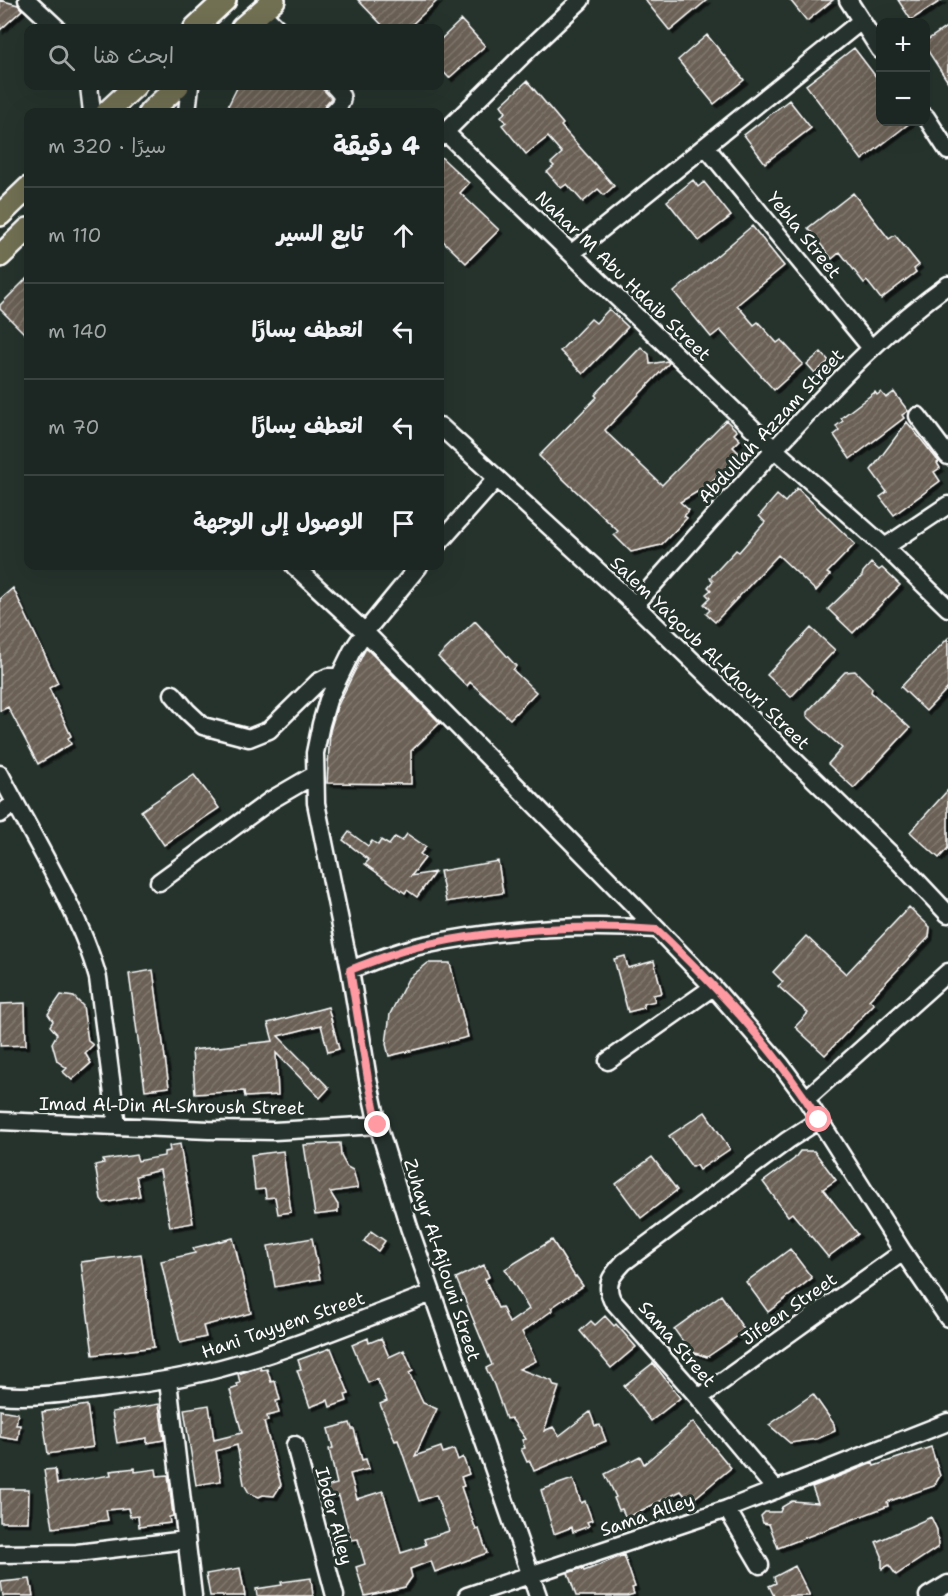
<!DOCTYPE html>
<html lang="ar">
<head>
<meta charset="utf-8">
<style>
  :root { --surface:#1c2622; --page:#29322f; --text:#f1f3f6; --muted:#a0a5a5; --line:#3a4340 }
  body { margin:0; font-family:"Shantell Sans","Playpen Sans Arabic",sans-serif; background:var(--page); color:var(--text); direction:rtl }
  .controls { position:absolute; right:18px; top:18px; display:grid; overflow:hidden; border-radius:12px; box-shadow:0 6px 24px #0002 }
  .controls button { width:54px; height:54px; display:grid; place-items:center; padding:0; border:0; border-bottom:2px solid var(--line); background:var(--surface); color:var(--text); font:30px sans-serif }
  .stop { position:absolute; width:18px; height:18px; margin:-14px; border:4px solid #ff9aa2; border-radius:50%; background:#fff }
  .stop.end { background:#ff9aa2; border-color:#fff; box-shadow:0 2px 6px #0008 }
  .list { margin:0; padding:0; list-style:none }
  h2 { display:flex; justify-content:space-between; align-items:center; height:78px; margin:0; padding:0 24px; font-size:26px }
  h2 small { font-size:20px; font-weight:400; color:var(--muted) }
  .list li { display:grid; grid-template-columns:39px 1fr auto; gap:18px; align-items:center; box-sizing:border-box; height:96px; padding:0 24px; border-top:2px solid var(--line) }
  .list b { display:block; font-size:22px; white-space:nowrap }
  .list em { font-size:20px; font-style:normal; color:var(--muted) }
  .icon { flex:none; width:33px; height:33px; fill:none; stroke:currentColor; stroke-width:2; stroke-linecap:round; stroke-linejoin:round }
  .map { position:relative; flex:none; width:948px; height:1596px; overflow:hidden; direction:ltr }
  .search { position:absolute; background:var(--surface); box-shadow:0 6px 24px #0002; left:24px; top:24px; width:420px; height:66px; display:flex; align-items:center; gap:15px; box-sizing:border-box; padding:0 21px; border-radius:12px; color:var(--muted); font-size:22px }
  .panel { position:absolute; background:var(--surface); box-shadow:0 6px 24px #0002; left:24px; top:108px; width:420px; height:462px; border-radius:12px; direction:rtl }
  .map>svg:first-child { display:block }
  .building { fill:url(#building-hatch); stroke:#fff; stroke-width:1.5; filter:url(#shadow) }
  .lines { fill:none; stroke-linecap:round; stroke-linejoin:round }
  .minor-casing { stroke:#fff; stroke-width:21 }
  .major-casing { stroke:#fff; stroke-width:26 }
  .minor { stroke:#26332d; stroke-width:16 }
  .major { stroke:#716f52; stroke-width:21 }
  .route { stroke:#ff9aa2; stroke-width:8 }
  .labels { text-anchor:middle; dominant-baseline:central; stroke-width:6; stroke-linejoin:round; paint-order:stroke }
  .street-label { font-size:18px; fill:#fff; stroke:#26332d }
</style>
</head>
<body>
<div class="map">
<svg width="948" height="1596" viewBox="0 0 948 1596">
  <defs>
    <pattern id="building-hatch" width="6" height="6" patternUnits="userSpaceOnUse" patternTransform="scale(1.5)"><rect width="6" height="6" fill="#6b6055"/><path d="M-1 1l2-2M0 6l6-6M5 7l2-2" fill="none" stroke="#81786e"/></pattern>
    <filter id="shadow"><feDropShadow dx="3.5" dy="3.5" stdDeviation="0" flood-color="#0009"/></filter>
  </defs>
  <rect width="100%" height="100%" fill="#26332d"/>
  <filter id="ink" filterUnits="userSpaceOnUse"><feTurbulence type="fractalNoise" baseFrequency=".0167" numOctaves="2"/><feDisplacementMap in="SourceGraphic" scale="12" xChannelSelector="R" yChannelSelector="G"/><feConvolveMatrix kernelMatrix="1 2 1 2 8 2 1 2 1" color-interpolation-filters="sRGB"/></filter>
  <g filter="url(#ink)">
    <!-- building -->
    <path class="building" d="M0 0 18 5 22 10 0 30Z
      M358 0H438L408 28H385Z
      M645 0H707L670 31Z
      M790 0H833L807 21Z
      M898 0H942L911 20Z
      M461 20 485 46 449 78 440 68V40Z
      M948 26V82L926 48V41Z
      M707 35 744 80 714 104 678 60Z
      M854 48 880 82V122H911L862 160 806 85Z
      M527 81 563 124 561 126 614 186 604 195 598 189 583 202 567 184 561 188 547 172 554 166 551 163 562 153 548 137 526 154 502 125 506 122 501 116 506 112 501 105Z
      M238 86H320L331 98 325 105 323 112H225Z
      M789 100 811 128 765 163 744 135Z
      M440 156 469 183 460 193 499 230 466 263 440 238Z
      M693 180 698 187 704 182 731 216 699 241 667 201Z
      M853 193 889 239 895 235 919 265 914 269 916 272 881 299 867 281 864 283 840 252 832 259 808 228Z
      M752 226 784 266 737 305 754 325 758 322 777 343 781 340 803 364 774 390 720 330 711 337 674 292Z
      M28 277V337L0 309V305Z
      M609 309 628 327 583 374 560 351 591 319 596 323Z
      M641 347 649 354 650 364 667 361 669 363 605 430 608 434 662 485 726 420 737 431 734 434 740 440 733 447 740 454 709 485 680 502 689 510 684 516 687 518 661 545 631 552 614 535 618 531 539 456 597 397 595 395Z
      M821 352 829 361 815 373 807 364Z
      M875 392 877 395 881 392 886 398 894 392 908 411 902 415 904 418 850 459 834 435 839 431 836 426 843 421 841 418Z
      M907 422 939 462 937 463 940 468 934 472 940 481 894 515 880 497 887 492 871 470Z
      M797 488 855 544 827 573 830 575 816 591 778 555 715 622 706 614 710 610 704 604 710 598 706 594 711 590 708 587 713 581 710 578 736 550 739 552 765 522 759 516 777 495 785 502Z
      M871 563 879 570 882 568 900 585 853 633 828 609 862 576 863 572Z
      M13 588 58 683 49 688 71 736 68 738 71 744 38 764 8 707 0 711V599Z
      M475 621 516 666 513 670 536 692 510 719 470 682 467 686 438 657Z
      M811 628 835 650 791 697 767 675Z
      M948 638V688L926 711 901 687Z
      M366 648 440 723 411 751V784L327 783 330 731 337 707Z
      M855 671 872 688 871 692 910 728 854 788 828 764 842 748 807 716V712L845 672Z
      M194 775 219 808 164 845 141 811Z
      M948 790V848L939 858 910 832Z
      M349 832 368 846 372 841 378 845 381 840 389 845 395 837 402 841 407 834 426 847 420 854 425 858 411 876 435 872 417 897 407 890 405 893 365 864 369 860 343 840Z
      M498 861 503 893 446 902 440 871Z
      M909 907 930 927 929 937 869 1000 874 1004 825 1055 795 1027 808 1013 778 986 783 982 773 972 806 936 846 974Z
      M625 956 628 968 654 961 662 993 653 995 655 1001 643 1004 644 1008 628 1012 614 959Z
      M428 963H450L468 1037 389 1056 386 1044 390 1014 408 979Z
      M153 970 169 1087 145 1090 129 974Z
      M61 995 74 997 83 1006 88 1041 93 1045 85 1053 91 1063 72 1080 63 1072 67 1068 57 1061 52 1043 57 1034 50 1026 53 1021 48 1014Z
      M25 1003 26 1045 0 1046V1004Z
      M328 1007 339 1049 328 1052 321 1025 278 1036 329 1088 320 1098 276 1053 278 1095 245 1097 244 1091 195 1094 192 1050 273 1041 268 1023Z
      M705 1112 730 1149 699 1170 696 1165 692 1167 669 1136Z
      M340 1143 341 1156 347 1167 353 1170 358 1188 330 1192 338 1205V1212L315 1215 304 1145Z
      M180 1144 193 1223 170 1227 160 1170 136 1176 140 1196 104 1203 101 1199 95 1165 104 1163 103 1160 136 1155 138 1161 164 1156V1152L170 1151 169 1146Z
      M283 1151 291 1212 278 1214 275 1197 266 1198 265 1189 255 1190 251 1155Z
      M800 1151H814L836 1180 823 1189 858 1234 828 1257 792 1213 788 1216 763 1182 794 1159Z
      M652 1157 677 1190 641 1218 616 1184Z
      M371 1231 385 1241 378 1251 364 1241Z
      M233 1238 251 1313 203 1326 206 1337 180 1343 161 1261 195 1253 193 1248Z
      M312 1238 320 1279 275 1287 268 1246Z
      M552 1240 575 1277 576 1276 583 1286 551 1308 553 1310 522 1332 536 1361 519 1369 552 1381 554 1386 559 1387 544 1431 553 1427 559 1436 590 1412 595 1426 600 1425 606 1441 534 1471 530 1461 527 1462 521 1449 525 1448 522 1440 526 1439 511 1418 506 1419 494 1385 486 1368 492 1365 456 1278 484 1265 489 1277 485 1279 498 1308 502 1307 509 1323 529 1309 505 1269Z
      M790 1249 812 1278 768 1312 746 1282Z
      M141 1254 154 1347 93 1355 81 1262Z
      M721 1295 745 1331 707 1357 695 1353 687 1347 674 1329Z
      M605 1316 614 1326 616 1324 636 1347 611 1368 580 1331 591 1321 595 1325Z
      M368 1338 369 1343 381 1338 389 1357 404 1350 413 1371 409 1373 423 1403 437 1409 415 1456 441 1447 443 1453 454 1449 458 1460 463 1457 469 1474 461 1477 464 1486 461 1487 476 1530 479 1529 487 1553 435 1572 431 1561 410 1569 412 1577 405 1587 365 1596 356 1567 365 1564 358 1539 351 1540 339 1496 327 1498 325 1487 337 1484 329 1449 333 1448 328 1429 350 1423 352 1429H354L362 1460 366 1459 369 1469 350 1474 357 1499 383 1491 401 1553 426 1545 424 1539 449 1531 436 1495 419 1501 398 1440 395 1441 380 1404 387 1401 377 1379 368 1383 352 1345Z
      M331 1348 349 1394 345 1395 347 1401 330 1407 328 1400 310 1407 297 1370 301 1369 298 1360Z
      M653 1363 680 1398 651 1421 624 1386Z
      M260 1367 261 1370 267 1369 271 1382 275 1381 280 1400 276 1401 279 1413 267 1416 268 1421 264 1422 281 1485 274 1496 263 1495 259 1497 249 1493 244 1484 237 1445 216 1451 221 1481 196 1485 184 1409 209 1405 214 1440 242 1433 230 1390 238 1387 237 1384 240 1383 238 1374Z
      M813 1394 834 1424 835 1431 817 1439 790 1443 769 1425Z
      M159 1404 164 1440 147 1443V1438L117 1443 112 1412Z
      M87 1405 93 1447 48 1454 42 1412Z
      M0 1410 18 1413 16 1425H20L18 1440 0 1437Z
      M693 1422 731 1468 690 1502 681 1491 626 1518 622 1509 619 1510 614 1498 616 1497 605 1474 640 1456 644 1464Z
      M931 1447 940 1476 934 1486 887 1502 888 1506 778 1548 769 1524 763 1523 761 1516 765 1512H780L782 1507 792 1501 818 1503 812 1487 873 1463 874 1466Z
      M135 1468V1472L156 1469 157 1476 168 1475 173 1516 169 1517 170 1523 139 1527 138 1516 130 1517 128 1508 106 1510 108 1520 53 1528 44 1470 55 1469 57 1484 111 1475 110 1471Z
      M573 1479 581 1503 585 1501 592 1520 587 1522 589 1526 573 1532 572 1527 554 1534 541 1490Z
      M0 1489H29L28 1522H0Z
      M931 1517 937 1530 938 1547 896 1575 889 1565 882 1569V1556L876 1542Z
      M624 1555 635 1587 632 1588 634 1594 627 1596H576L568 1573 582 1568 584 1571Z
      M795 1566 810 1596H774L769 1586 776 1583 774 1577Z
      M240 1568 245 1596H210L206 1574Z
      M311 1578 313 1596H257L256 1589 282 1585 281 1582Z
      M30 1579 33 1596H3L1 1582Z"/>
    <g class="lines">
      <defs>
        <path id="minor" d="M27 0 57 28
          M848 0 880 50
          M261 12 277 28
          M89 86 92 112
          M187 112 190 86
          M333 112C344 101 345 97 334 86
          M926 117 948 151
          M445 132 774 449 885 547 948 608
          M440 137 528 50 581 0
          M706 147 871 348
          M572 253 861 21
          M918 416 948 456
          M440 426 635 605 901 864 948 914
          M440 542 496 479
          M885 547 948 505
          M294 566 365 632 657 929
          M419 566 365 632 352 651 328 700 321 724 315 753 316 803 350 970 368 1079 378 1125 409 1227 538 1596
          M635 605C688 546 740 486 794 428 842 376 890 326 948 285
          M173 694 187 711 203 726 249 738 269 730 318 682 328 677H338
          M0 774C33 838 79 910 98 978L117 1126
          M0 814 15 803
          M159 882 271 800 314 775
          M350 970C374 961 399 950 424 945 499 929 581 924 657 929L713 987 781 1065 806 1099 903 1252 948 1318
          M608 1061 713 987
          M806 1099 948 972
          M0 1121 209 1130 274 1131 378 1125
          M168 1381 193 1596
          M0 1395C33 1398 67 1393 100 1389 141 1384 181 1379 221 1368 293 1349 362 1319 432 1293
          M699 1398 903 1252
          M295 1445 335 1596
          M776 1490 699 1398 612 1300C604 1283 613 1274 624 1262L788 1140 819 1120
          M727 1509 760 1565
          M0 1554 77 1553 186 1540
          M467 1596 727 1509 948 1422
          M928 1596 948 1584"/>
        <path id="major" d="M195 28 225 0
          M242 28 274 0
          M107 112 135 86
          M150 112 178 86
          M0 215 28 188
          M0 256 28 229"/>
      </defs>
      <!-- minor casing -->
      <use href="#minor" class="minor-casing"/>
      <!-- major casing -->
      <use href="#major" class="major-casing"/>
      <!-- minor -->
      <use href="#minor" class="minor"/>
      <!-- major -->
      <use href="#major" class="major"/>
    </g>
  </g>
  <g class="lines" filter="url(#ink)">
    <!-- route -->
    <path class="route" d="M378 1125 368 1079 350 970C374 961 399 950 424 945 498 929 581 924 657 930 717 987 775 1049 819 1120"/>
  </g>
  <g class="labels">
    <!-- street labels -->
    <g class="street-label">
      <text transform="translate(804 235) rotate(51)">Yebla Street</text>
      <text transform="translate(623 276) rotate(44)">Nahar M Abu Hdaib Street</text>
      <text transform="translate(771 426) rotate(-47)">Abdullah Azzam Street</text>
      <text transform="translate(710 653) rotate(44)">Salem Ya'qoub Al-Khouri Street</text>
      <text transform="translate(172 1106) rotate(1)">Imad Al-Din Al-Shroush Street</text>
      <text transform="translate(442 1260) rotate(72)">Zuhayr Al-Ajlouni Street</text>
      <text transform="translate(789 1309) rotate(-35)">Jifeen Street</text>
      <text transform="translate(283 1325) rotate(-19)">Hani Tayyem Street</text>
      <text transform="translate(677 1344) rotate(49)">Sama Street</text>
      <text transform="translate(647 1515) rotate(-19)">Sama Alley</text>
      <text transform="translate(334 1516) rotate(75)">Ibder Alley</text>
    </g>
  </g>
</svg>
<div class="controls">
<button>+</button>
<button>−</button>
</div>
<div class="stop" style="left:819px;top:1120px"></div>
<div class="stop end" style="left:378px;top:1125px"></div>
<div class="search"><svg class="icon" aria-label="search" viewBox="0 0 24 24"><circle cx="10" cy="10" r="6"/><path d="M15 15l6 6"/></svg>ابحث هنا</div>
<section class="panel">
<h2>4 دقيقة<small>سيرًا · 320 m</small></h2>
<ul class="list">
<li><svg class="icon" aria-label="ahead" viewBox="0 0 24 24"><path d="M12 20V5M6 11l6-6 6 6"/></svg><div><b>تابع السير</b></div><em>110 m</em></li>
<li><svg class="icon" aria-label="left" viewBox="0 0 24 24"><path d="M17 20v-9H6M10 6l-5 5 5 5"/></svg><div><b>انعطف يسارًا</b></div><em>140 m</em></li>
<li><svg class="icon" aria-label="left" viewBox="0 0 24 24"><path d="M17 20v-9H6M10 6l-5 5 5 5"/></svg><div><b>انعطف يسارًا</b></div><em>70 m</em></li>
<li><svg class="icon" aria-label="arrive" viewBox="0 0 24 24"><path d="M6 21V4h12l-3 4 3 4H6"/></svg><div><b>الوصول إلى الوجهة</b></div></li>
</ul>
</section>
</div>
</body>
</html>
